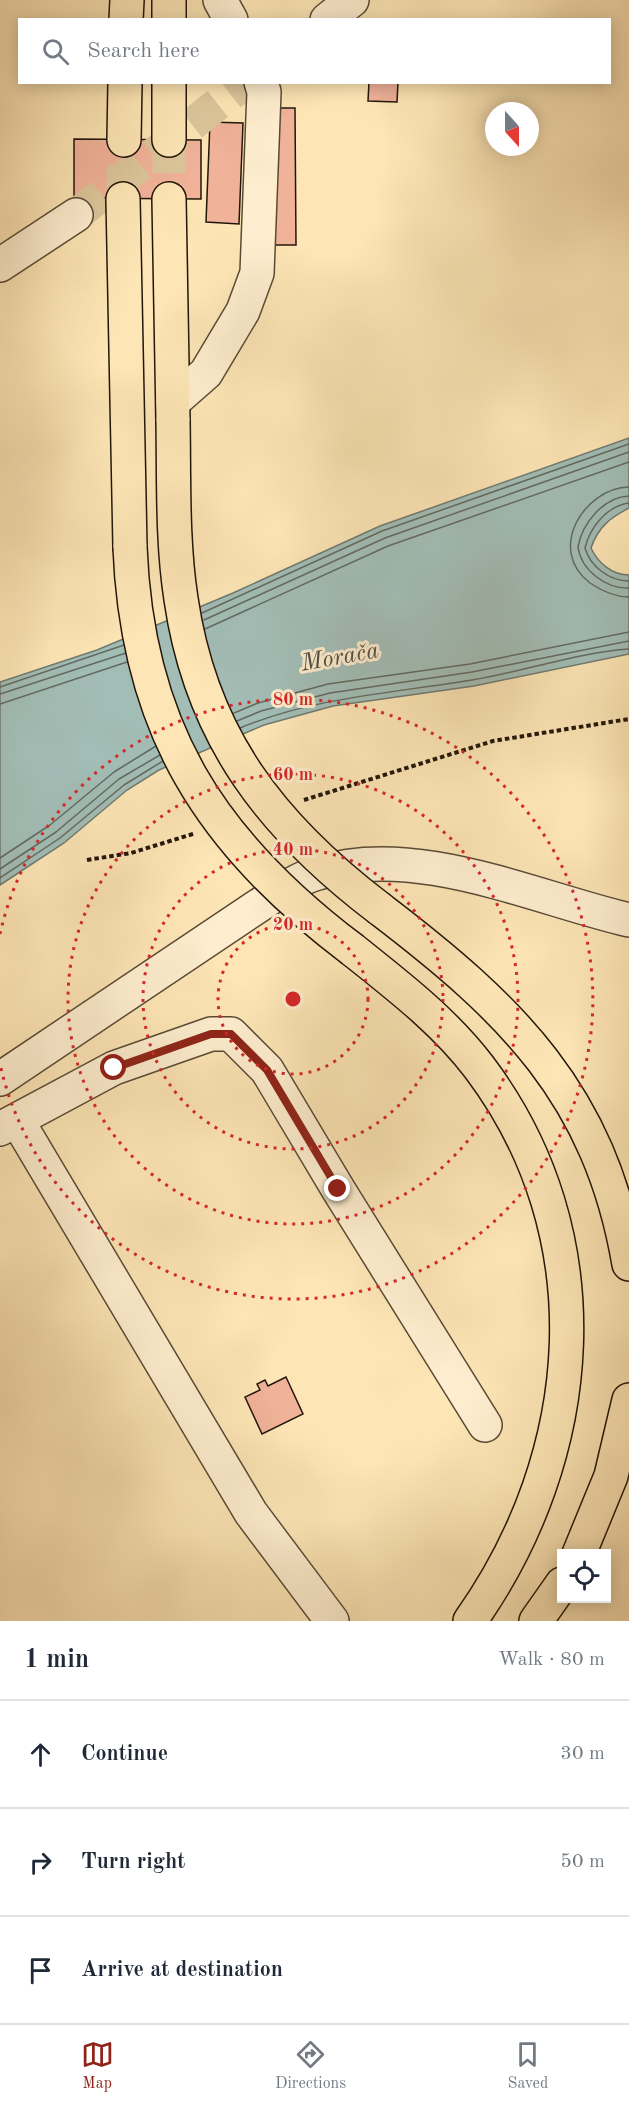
<!DOCTYPE html>
<html lang="en">
<head>
<meta charset="utf-8">
<style>
  :root { --surface:#fff; --page:#f6f6f7; --text:#1f2937; --muted:#747a83; --line:#e0e1e3; --accent:#8f2418 }
  body { margin:0; font-family:"Old Standard TT",serif; background:var(--page); color:var(--text) }
  .controls { position:absolute; right:18px; bottom:18px; display:grid; overflow:hidden; border-radius:0px; box-shadow:0 3px 15px #0003 }
  .controls button { width:54px; height:54px; display:grid; place-items:center; padding:0; border:0; border-bottom:2px solid var(--line); background:var(--surface); color:var(--text); font:30px sans-serif }
  .compass { position:absolute; left:485px; top:102px; width:54px; height:54px; border-radius:50%; background:var(--surface); box-shadow:0 3px 15px #0003; rotate:159deg }
  .stop { position:absolute; width:18px; height:18px; margin:-14px; border:4px solid #8f2418; border-radius:50%; background:#fff }
  .stop.end { background:#8f2418; border-color:#fff; box-shadow:0 2px 6px #0008 }
  .list { margin:0; padding:0; list-style:none }
  h2 { display:flex; justify-content:space-between; align-items:center; height:78px; margin:0; padding:0 24px; font-size:26px }
  h2 small { font-size:20px; font-weight:400; color:var(--muted) }
  .list li { display:grid; grid-template-columns:39px 1fr auto; gap:18px; align-items:center; box-sizing:border-box; height:108px; padding:0 24px; border-top:2px solid var(--line) }
  .list b { display:block; font-size:22px; white-space:nowrap }
  .list em { font-size:20px; font-style:normal; color:var(--muted) }
  .icon { flex:none; width:33px; height:33px; fill:none; stroke:currentColor; stroke-width:2; stroke-linecap:round; stroke-linejoin:round }
  .map { position:relative; flex:none; width:629px; height:1621px; overflow:hidden }
  .search { position:absolute; background:var(--surface); box-shadow:0 3px 15px #0003; left:18px; right:18px; top:18px; height:66px; display:flex; align-items:center; gap:15px; box-sizing:border-box; padding:0 21px; border-radius:0px; color:var(--muted); font-size:22px }
  .sheet { height:402px; background:var(--surface) }
  nav { display:flex; justify-content:space-around; align-items:center; box-sizing:border-box; height:84px; border-top:2px solid var(--line); background:var(--surface); font-size:16px; color:var(--muted) }
  nav a { display:grid; justify-items:center; gap:3px }
  nav .on { color:var(--accent) }
  .map>svg:first-child { display:block }
  .water { fill:#a2bdb6; stroke:#6f7a71; stroke-width:1.5 }
  .lines { fill:none; stroke-linecap:round; stroke-linejoin:round }
  .shore { stroke:#626a60; stroke-width:1.5 }
  .building { fill:#f0b299; stroke:#22160a; stroke-width:1.5 }
  .minor-tunnel { stroke:#dcc69b; stroke-width:33; stroke-dasharray:33 16; stroke-linecap:butt }
  .highway-tunnel { stroke:#dcc69b; stroke-width:33; stroke-dasharray:33 16; stroke-linecap:butt }
  .minor-casing { stroke:#594a35; stroke-width:36 }
  .highway-casing { stroke:#22160a; stroke-width:36 }
  .path { stroke:#22160a; stroke-width:4; stroke-dasharray:4.5 3; stroke-linecap:butt }
  .minor { stroke:#feeecf; stroke-width:33 }
  .highway { stroke:#fde5b5; stroke-width:33 }
  .highway-bridge-casing { stroke:#22160a; stroke-width:36; stroke-linecap:butt }
  .highway-bridge { stroke:#fde5b5; stroke-width:33 }
  .route { stroke:#8f2418; stroke-width:8 }
  .ring { fill:none; stroke:#d62828; stroke-width:3; stroke-dasharray:3 6 }
  .labels { text-anchor:middle; dominant-baseline:central; stroke-width:6; stroke-linejoin:round; paint-order:stroke }
  .water-label { font-size:24px; font-style:italic; fill:#4f5046; stroke:#feeecf }
  .centre { fill:#d62828; stroke:#feeecf; stroke-width:3 }
  .ring-label { font-size:18px; text-anchor:middle; font-weight:bold; fill:#d62828; stroke:#feeecf; stroke-width:6; stroke-linejoin:round; paint-order:stroke }
</style>
</head>
<body>
<div class="map">
<svg width="629" height="1621" viewBox="0 0 629 1621">
  <rect width="100%" height="100%" fill="#fde5b5"/>
  <filter id="stains"><feTurbulence type="fractalNoise" baseFrequency=".00333" numOctaves="4"/><feColorMatrix values="0 0 0 0 .2 0 0 0 0 .09 0 0 0 0 .02 0 0 0 .5 -.17"/></filter>
  <radialGradient id="worn" r=".72"><stop offset=".6" stop-color="#630" stop-opacity="0"/><stop offset="1" stop-color="#630" stop-opacity=".3"/></radialGradient>
  <!-- water -->
  <path class="water" d="M629 438V508C610 518 598 527 591 548 598 563 612 575 629 575V654L474 686 333 706 264 725 159 770 127 790 64 843 0 885V682L97 650 233 593 380 526Z"/>
  <g class="lines">
    <!-- shore -->
    <path class="shore" d="M629 487C584 488 546 550 590 583 602 591 615 597 629 597
      M629 496C603 497 582 524 578 547 581 570 606 589 629 588
      M629 503C607 506 590 527 585 548 590 566 609 581 629 581
      M202 613 382 531 629 444
      M204 620 385 538 629 452
      M205 629 388 546 629 462
      M0 687 124 645
      M0 694 126 653
      M0 704 127 662
      M234 713 258 703 328 684 470 664 629 632
      M237 721 261 711 330 693 472 672 629 641
      M240 728C314 697 394 693 472 680 522 672 580 652 629 649
      M0 858 50 825 114 772 156 746
      M0 869 56 832 119 779 160 755
      M0 878 60 838 124 785 163 761"/>
  </g>
  <!-- building -->
  <path class="building" d="M369 82H398L397 102 368 101Z
    M271 108H295L296 245H272Z
    M210 122 243 123 239 224 206 222Z
    M74 139 201 140V199L74 198Z
    M286 1377 303 1414 262 1434 245 1397 260 1390 257 1384 265 1380 268 1386Z"/>
  <g class="lines">
    <!-- minor-tunnel -->
    <path class="minor-tunnel" d="M76 215 246 82"/>
    <!-- highway-tunnel -->
    <path class="highway-tunnel" d="M169 140V199
      M123 199 124 140"/>
    <defs>
      <path id="minor" d="M220 0 231 20
        M327 20 352 0
        M0 265 76 215
        M173 402 206 373 243 311 257 273 264 92 261 82
        M0 1079 258 906C277 894 296 879 318 873 415 842 535 898 629 920
        M17 1120 251 1513 332 1621
        M0 1129 114 1068 211 1034H231L267 1070 338 1189 485 1425"/>
      <path id="highway" d="M169 0V20
        M126 20 127 0
        M169 82V140
        M124 140 125 82
        M123 199 130 547
        M169 199 173 421
        M380 909C511 1009 600 1094 629 1264
        M353 950C398 986 444 1021 479 1067 606 1235 588 1454 470 1621
        M579 1554 611 1476 629 1400
        M536 1621 562 1584"/>
    </defs>
    <!-- minor casing -->
    <use href="#minor" class="minor-casing"/>
    <!-- highway casing -->
    <use href="#highway" class="highway-casing"/>
    <!-- path -->
    <path class="path" d="M304 800 493 741 629 719
      M87 860 131 853 196 833"/>
    <!-- minor -->
    <use href="#minor" class="minor"/>
    <!-- highway -->
    <use href="#highway" class="highway"/>
    <defs>
      <path id="highway-bridge" d="M173 421C174 480 172 541 181 599 201 737 272 827 380 909
        M130 547C137 729 211 843 353 950"/>
    </defs>
    <!-- highway-bridge casing -->
    <use href="#highway-bridge" class="highway-bridge-casing"/>
    <!-- highway-bridge -->
    <use href="#highway-bridge" class="highway-bridge"/>
  </g>
  <g class="lines">
    <!-- route -->
    <path class="route" d="M114 1068 211 1034H231L267 1070 338 1189"/>
  </g>
  <!-- distance rings -->
  <g class="ring">
    <circle cx="293" cy="999" r="75"/>
    <circle cx="293" cy="999" r="150"/>
    <circle cx="293" cy="999" r="225"/>
    <path d="M0 934A300 300 0 1 1 0 1064"/>
  </g>
  <g class="labels">
    <!-- water labels -->
    <g class="water-label">
      <text transform="translate(340 658) rotate(-10)">Morača</text>
    </g>
  </g>
  <circle cx="293" cy="999" r="9" class="centre"/>
  <g class="ring-label">
    <text x="293" y="705">80 m</text>
    <text x="293" y="780">60 m</text>
    <text x="293" y="855">40 m</text>
    <text x="293" y="930">20 m</text>
  </g>
  <rect width="100%" height="100%" filter="url(#stains)"/>
  <rect width="100%" height="100%" fill="url(#worn)"/>
</svg>
<div class="controls">
<button><svg class="icon" aria-label="locate" viewBox="0 0 24 24"><circle cx="12" cy="12" r="6"/><path d="M12 2v4M12 18v4M2 12h4M18 12h4"/></svg></button>
</div>
<svg class="compass" viewBox="-18 -18 36 36"><path d="M0-13l5 13h-10z" fill="#e53935"/><path d="M0 13l5-13h-10z" fill="#747a83"/></svg>
<div class="stop" style="left:114px;top:1068px"></div>
<div class="stop end" style="left:338px;top:1189px"></div>
<div class="search"><svg class="icon" aria-label="search" viewBox="0 0 24 24"><circle cx="10" cy="10" r="6"/><path d="M15 15l6 6"/></svg>Search here</div>
</div>
<section class="sheet">
<h2>1 min<small>Walk · 80 m</small></h2>
<ul class="list">
<li><svg class="icon" aria-label="ahead" viewBox="0 0 24 24"><path d="M12 20V5M6 11l6-6 6 6"/></svg><div><b>Continue</b></div><em>30 m</em></li>
<li><svg class="icon" aria-label="right" viewBox="0 0 24 24"><path d="M7 20v-9h11M14 6l5 5-5 5"/></svg><div><b>Turn right</b></div><em>50 m</em></li>
<li><svg class="icon" aria-label="arrive" viewBox="0 0 24 24"><path d="M6 21V4h12l-3 4 3 4H6"/></svg><div><b>Arrive at destination</b></div></li>
</ul>
</section>
<nav>
<a class="on"><svg class="icon" aria-label="map" viewBox="0 0 24 24"><path d="M3 6l6-2 6 2 6-2v14l-6 2-6-2-6 2zM9 4v14M15 6v14"/></svg>Map</a>
<a><svg class="icon" aria-label="directions" viewBox="0 0 24 24"><path d="M12 3l9 9-9 9-9-9zM9 14v-3h6M13 9l2 2-2 2"/></svg>Directions</a>
<a><svg class="icon" aria-label="saved" viewBox="0 0 24 24"><path d="M7 4h10v16l-5-4-5 4z"/></svg>Saved</a>
</nav>
</body>
</html>
